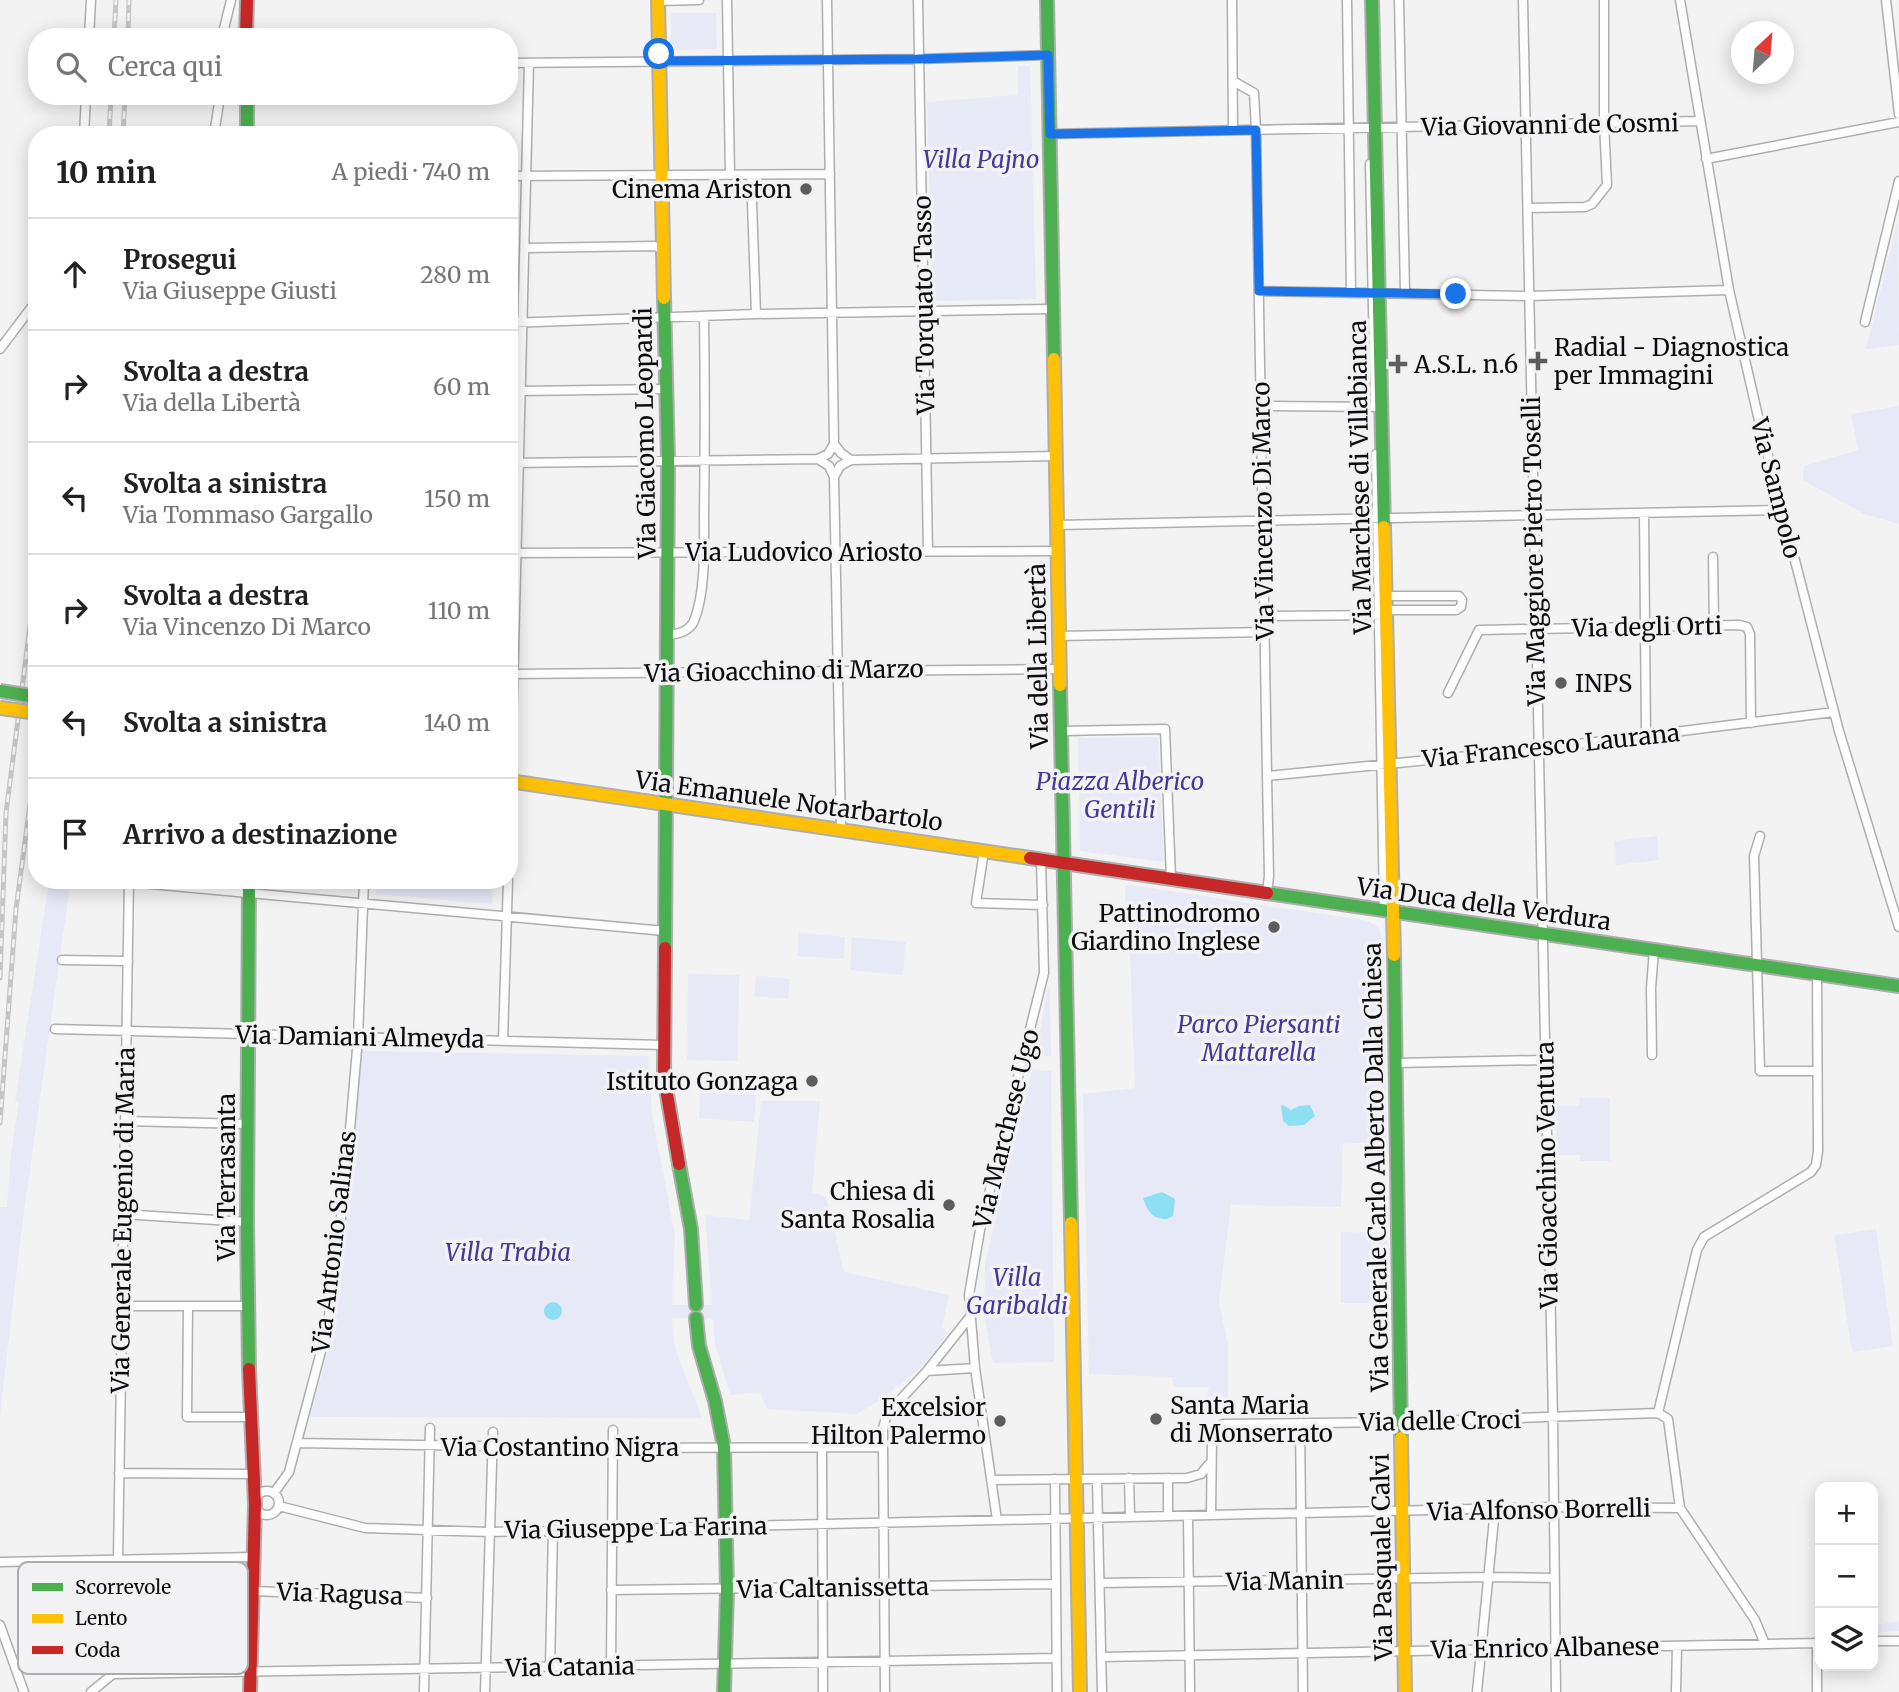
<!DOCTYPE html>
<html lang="it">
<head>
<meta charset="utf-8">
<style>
  :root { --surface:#fff; --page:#f2f2f2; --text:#222; --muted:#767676; --line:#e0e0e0 }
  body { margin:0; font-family:Merriweather,serif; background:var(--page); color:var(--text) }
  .controls { position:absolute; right:21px; bottom:21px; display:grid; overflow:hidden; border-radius:14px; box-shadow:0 4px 18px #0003 }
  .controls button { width:63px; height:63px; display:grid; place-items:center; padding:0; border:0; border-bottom:2px solid var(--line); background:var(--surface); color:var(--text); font:35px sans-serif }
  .compass { position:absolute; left:1731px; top:21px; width:63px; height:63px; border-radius:50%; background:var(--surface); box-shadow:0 4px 18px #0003; rotate:26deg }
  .stop { position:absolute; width:21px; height:21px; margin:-16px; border:5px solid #1a73e8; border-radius:50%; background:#fff }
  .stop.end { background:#1a73e8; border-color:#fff; box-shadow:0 2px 7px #0008 }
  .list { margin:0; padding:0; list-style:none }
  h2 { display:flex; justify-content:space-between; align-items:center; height:91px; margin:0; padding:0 28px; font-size:30px }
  h2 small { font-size:23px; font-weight:400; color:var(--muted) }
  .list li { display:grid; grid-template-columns:46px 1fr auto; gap:21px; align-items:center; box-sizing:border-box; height:112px; padding:0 28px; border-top:2px solid var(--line) }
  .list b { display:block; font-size:26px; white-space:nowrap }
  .list p { margin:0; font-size:23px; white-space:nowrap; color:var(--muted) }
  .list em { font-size:23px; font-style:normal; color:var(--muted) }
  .icon { flex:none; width:38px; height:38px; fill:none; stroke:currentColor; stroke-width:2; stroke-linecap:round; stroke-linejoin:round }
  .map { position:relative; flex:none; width:1899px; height:1692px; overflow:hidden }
  .search { position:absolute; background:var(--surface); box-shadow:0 4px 18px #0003; left:28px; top:28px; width:490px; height:77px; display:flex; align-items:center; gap:18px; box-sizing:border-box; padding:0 24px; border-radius:28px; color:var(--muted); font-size:26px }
  .panel { position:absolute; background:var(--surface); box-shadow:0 4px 18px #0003; left:28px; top:126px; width:490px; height:763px; border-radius:28px }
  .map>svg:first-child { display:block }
  .green { fill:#e8e9f7 }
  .water { fill:#8edef4 }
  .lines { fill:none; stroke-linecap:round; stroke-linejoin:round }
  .street-casing { stroke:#aeaeae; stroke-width:11 }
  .fast-casing { stroke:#aeaeae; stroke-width:16 }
  .slow-casing { stroke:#aeaeae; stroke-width:16 }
  .jam-casing { stroke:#aeaeae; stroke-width:16 }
  .street { stroke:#fdfdfd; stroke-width:8 }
  .fast { stroke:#4caf50; stroke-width:12 }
  .slow { stroke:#ffc107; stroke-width:12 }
  .jam { stroke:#c62828; stroke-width:12 }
  .tram { stroke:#c5c5c6; stroke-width:2 }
  .rail-casing { stroke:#c5c5c6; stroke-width:5 }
  .rail { stroke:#f2f2f4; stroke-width:2.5; stroke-dasharray:8; stroke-linecap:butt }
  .fast-bridge-casing { stroke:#aeaeae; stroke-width:16; stroke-linecap:butt }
  .slow-bridge-casing { stroke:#aeaeae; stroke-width:16; stroke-linecap:butt }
  .fast-bridge { stroke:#4caf50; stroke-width:12 }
  .slow-bridge { stroke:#ffc107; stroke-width:12 }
  .route { stroke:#1a73e8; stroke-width:9 }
  .poi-dot { fill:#5d5d5e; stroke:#f2f2f4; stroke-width:2.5 }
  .labels { text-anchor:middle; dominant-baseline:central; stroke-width:7; stroke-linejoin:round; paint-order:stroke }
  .street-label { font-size:24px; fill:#0c0c0d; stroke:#f2f2f4 }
  .park-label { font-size:24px; font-style:italic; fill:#443993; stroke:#f2f2f4 }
  .poi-label { font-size:24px; fill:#0c0c0d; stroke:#f2f2f4; text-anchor:end }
  .key { fill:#f2f2f4; stroke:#adadaf; stroke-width:2 }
  .key-label { font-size:19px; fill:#0c0c0d }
</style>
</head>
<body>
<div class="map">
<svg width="1899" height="1692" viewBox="0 0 1899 1692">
  <rect width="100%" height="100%" fill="#f3f3f3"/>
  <!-- green -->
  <path class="green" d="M671 13H716L717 49 671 50Z
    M1018 66H1030L1036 299 933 301 927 102 1018 95Z
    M1898 219 1899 345 1866 349Z
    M1899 406V524L1864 514 1803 480 1804 466 1858 450 1851 414Z
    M1158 737 1164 862 1080 851 1078 738Z
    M1657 836 1659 860 1616 865 1614 841Z
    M376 880H493L492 904 376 894Z
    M49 882 70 885 21 1234 0 1415V1207H7L11 1154 19 1102 15 1101Z
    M1125 884 1368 921 1378 927 1383 939 1386 1141 1343 1144 1341 1207 1231 1205 1219 1301 1228 1345V1399L1207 1397 1209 1387H1174L1172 1377 1089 1374 1083 1094 1135 1088 1129 926 1126 921Z
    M799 933 845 937 844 959 797 956Z
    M852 937 906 942 903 975 850 970Z
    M688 974 739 975 738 1061 687 1060Z
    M756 976 790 979 788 999 754 996Z
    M1050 987 1051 1056H1035L1048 989Z
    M361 1051 648 1056 652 1115 675 1236 672 1305H712L705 1215 749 1220 761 1101H820L812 1192 826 1197 844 1272 949 1295 942 1327 947 1334 926 1363 882 1399 856 1414 767 1409 760 1392 730 1395 715 1344 713 1319 672 1318 675 1348 702 1418 310 1417 331 1340 353 1146Z
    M1032 1070 1051 1071 1054 1362 993 1363 985 1320V1262Z
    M700 1092 756 1095 754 1122 699 1118Z
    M1580 1098H1610V1161H1580V1155H1556V1106H1579Z
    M1876 1229 1893 1346 1852 1352 1834 1235Z
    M1341 1232 1387 1233 1388 1303H1341Z
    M1899 1621V1631L1873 1633V1626Z"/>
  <!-- water -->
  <path class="water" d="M1283 1105 1291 1110 1299 1106 1310 1105 1315 1116 1304 1125 1289 1126 1283 1121 1281 1106Z
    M1162 1192 1175 1199 1173 1216 1167 1219C1152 1219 1148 1212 1143 1198Z
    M544 1311a9 9 0 1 1 18 0a9 9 0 1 1-18 0Z"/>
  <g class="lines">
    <defs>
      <path id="street" d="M727 0 730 175
        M827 0 834 444
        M918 0 928 551
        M1232 0 1233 130
        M1347 0 1351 293
        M1399 0 1405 293
        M1523 0 1553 1418 1556 1692
        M1680 0 1729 290 1760 425 1839 731 1899 927
        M1886 0 1899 114
        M658 1 699 0
        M89 37 91 0
        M222 37 231 0
        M509 63 918 59 1048 55
        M1233 81 1254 93 1256 130 1267 776 1269 876 1267 892
        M1050 134 1700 121
        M84 135 86 96
        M214 135 220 96
        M1706 159 1899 122
        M1370 164 1375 406
        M751 175 756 314
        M509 176 830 174
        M1528 208 1585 207 1592 204 1607 185 1604 123V0
        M526 248 654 246 663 249
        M1259 291 1529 296 1729 290
        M1865 322 1899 181
        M509 323 756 314 1053 309
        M0 349 37 300
        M521 391 666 389
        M1260 406 1379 407
        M834 444 841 453 851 460
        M1376 454 1384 910
        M818 459 829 466 834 477 841 830
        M509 463 818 459 828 454 834 444
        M834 477 840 466 851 460 1056 456
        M1644 513 1646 736
        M1057 525 1780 510
        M509 553 1057 551
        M1713 557 1714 625
        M1384 596H1459L1462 600 1461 607 1456 610H1384
        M1265 616 1384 615
        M667 635C678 634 689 632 694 621 706 591 704 546 704 514 705 448 705 382 704 316
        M1059 636 1265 632
        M510 674 1060 669
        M1448 693 1479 630 1739 625 1747 627 1750 634 1751 723
        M1061 731 1165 729 1171 878
        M1267 776 1539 749 1834 712
        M1760 836 1754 856 1760 1071H1816
        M509 845 529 63
        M984 851 976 903 1043 905
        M129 882 665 931
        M62 960 128 961
        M55 1029 664 1045
        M503 1040 508 880
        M1652 1055 1651 988 1654 950
        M1396 1063 1544 1060
        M125 1121 247 1124
        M122 1214 247 1222
        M122 1306H248
        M188 1306 187 1417H250
        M927 1371 975 1368
        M1658 1413 1697 1250 1704 1237 1811 1172 1816 1165 1818 1151 1817 974
        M1658 1413 1668 1419 1680 1508 1755 1620 1765 1644
        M1300 1423 1303 1692
        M298 1443 612 1448 883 1447V1428L887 1414 927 1371 969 1318
        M822 1447 823 1692
        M883 1447 885 1692
        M119 1473 254 1474
        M1129 1478 1130 1517
        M1168 1478V1516
        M1055 1479 1057 1692
        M1097 1479 1102 1692
        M991 1480 1187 1478 1201 1474 1209 1464
        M255 1503a12 12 0 1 1 24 0a12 12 0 1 1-24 0Z
        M274 1493 289 1472 328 1325 346 1175 358 1038 364 880
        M279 1506 365 1528 489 1532 1554 1507 1680 1508
        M1211 1515 1212 1437 1216 1429 1223 1424 1402 1422 1658 1413
        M1188 1516 1190 1692
        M997 1520 975 1368 969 1295 980 1230 1044 973 1041 860
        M118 1559 129 880
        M0 1562 254 1557
        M1100 1583 1489 1577 1554 1578
        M611 1590 1055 1584
        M253 1591 427 1598
        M0 1625 24 1692
        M1873 1641H1899
        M1102 1657 1820 1643
        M611 1666 613 1430
        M550 1667 553 1530
        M91 1692 113 1674 1056 1658
        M424 1692 430 1428
        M485 1692 493 1432
        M1477 1692 1495 1509
        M1676 1692 1677 1646
        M1817 1692V1643"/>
      <path id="fast" d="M1047 0 1054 359
        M1372 0 1384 527
        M247 96V135
        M664 298 668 461 665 948
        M1060 685 1071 1223
        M249 880 247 1222 249 1369
        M1267 893 1899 986
        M1394 955 1401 1438
        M679 1164 691 1229 696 1305
        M696 1318 699 1346 715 1401 724 1447 727 1590 724 1692"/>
      <path id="slow" d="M658 0 664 298
        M1054 359 1060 685
        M1384 527 1394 955
        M509 781 1030 858
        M1071 1223 1080 1692
        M1401 1438 1405 1692"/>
      <path id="jam" d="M246 37 247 0
        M1030 858 1267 893
        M665 948 664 1077 679 1164
        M249 1369 255 1505 250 1692"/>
    </defs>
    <!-- street casing -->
    <use href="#street" class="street-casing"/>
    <!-- fast casing -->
    <use href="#fast" class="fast-casing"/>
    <!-- slow casing -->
    <use href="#slow" class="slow-casing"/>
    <!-- jam casing -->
    <use href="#jam" class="jam-casing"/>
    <!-- street -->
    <use href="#street" class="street"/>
    <!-- fast -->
    <use href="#fast" class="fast"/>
    <!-- slow -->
    <use href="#slow" class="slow"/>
    <!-- jam -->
    <use href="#jam" class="jam"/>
    <!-- tram -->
    <path class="tram" d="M0 701 37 707"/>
    <defs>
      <path id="rail" d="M114 37 116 0
        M128 37 129 0
        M109 135 111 96
        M123 135 125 96
        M0 978 6 813 37 572
        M0 1123 16 909 37 752"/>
    </defs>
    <!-- rail casing -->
    <use href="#rail" class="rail-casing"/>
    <!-- rail -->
    <use href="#rail" class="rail"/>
    <defs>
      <path id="fast-bridge" d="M0 691 37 697"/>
      <path id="slow-bridge" d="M0 708 37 713"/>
    </defs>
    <!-- fast-bridge casing -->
    <use href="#fast-bridge" class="fast-bridge-casing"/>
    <!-- slow-bridge casing -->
    <use href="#slow-bridge" class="slow-bridge-casing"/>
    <!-- fast-bridge -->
    <use href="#fast-bridge" class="fast-bridge"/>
    <!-- slow-bridge -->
    <use href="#slow-bridge" class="slow-bridge"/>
  </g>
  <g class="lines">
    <!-- route -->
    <path class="route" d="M659 54V61L918 59 1048 55 1050 134 1256 130 1259 291 1456 294"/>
  </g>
  <!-- markers -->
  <g class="poi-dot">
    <circle cx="806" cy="189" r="7"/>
    <path d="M1534.5 350.5h7v7h7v7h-7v7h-7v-7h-7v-7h7z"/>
    <path d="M1394.5 353.5h7v7h7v7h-7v7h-7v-7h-7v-7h7z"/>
    <circle cx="1561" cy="683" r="7"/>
    <circle cx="1274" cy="927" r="7"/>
    <circle cx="812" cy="1081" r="7"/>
    <circle cx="949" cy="1205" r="7"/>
    <circle cx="1156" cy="1419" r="7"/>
    <circle cx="1000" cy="1421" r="7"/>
  </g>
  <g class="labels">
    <!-- street labels -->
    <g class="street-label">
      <text transform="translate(1550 125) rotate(-1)">Via Giovanni de Cosmi</text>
      <text transform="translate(924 305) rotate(-91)">Via Torquato Tasso</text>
      <text transform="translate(645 433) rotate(-91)">Via Giacomo Leopardi</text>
      <text transform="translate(1360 477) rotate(-91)">Via Marchese di Villabianca</text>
      <text transform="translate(1776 488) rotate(76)">Via Sampolo</text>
      <text transform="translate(1263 511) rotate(-91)">Via Vincenzo Di Marco</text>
      <text transform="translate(1534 551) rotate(-91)">Via Maggiore Pietro Toselli</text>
      <text x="804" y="552">Via Ludovico Ariosto</text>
      <text transform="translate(1647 627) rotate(-1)">Via degli Orti</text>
      <text transform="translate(1038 656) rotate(-91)">Via della Libertà</text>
      <text transform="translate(784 671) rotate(-1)">Via Gioacchino di Marzo</text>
      <text transform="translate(1551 746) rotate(-6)">Via Francesco Laurana</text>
      <text transform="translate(789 801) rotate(8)">Via Emanuele Notarbartolo</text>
      <text transform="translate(1484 904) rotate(8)">Via Duca della Verdura</text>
      <text transform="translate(360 1037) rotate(1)">Via Damiani Almeyda</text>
      <text transform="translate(1006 1129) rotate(-76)">Via Marchese Ugo</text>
      <text transform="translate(1376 1167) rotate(-91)">Via Generale Carlo Alberto Dalla Chiesa</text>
      <text transform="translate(1547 1175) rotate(-91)">Via Gioacchino Ventura</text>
      <text transform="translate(226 1177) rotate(-90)">Via Terrasanta</text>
      <text transform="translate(123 1220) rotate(-89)">Via Generale Eugenio di Maria</text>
      <text transform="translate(334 1242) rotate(-83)">Via Antonio Salinas</text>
      <text transform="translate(1440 1421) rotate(-1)">Via delle Croci</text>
      <text x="560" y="1447">Via Costantino Nigra</text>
      <text transform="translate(1539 1510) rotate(-1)">Via Alfonso Borrelli</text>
      <text transform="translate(636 1528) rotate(-1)">Via Giuseppe La Farina</text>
      <text transform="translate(1382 1557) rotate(-91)">Via Pasquale Calvi</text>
      <text transform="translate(1285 1581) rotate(-1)">Via Manin</text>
      <text transform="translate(833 1588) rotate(-1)">Via Caltanissetta</text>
      <text transform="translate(340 1594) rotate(2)">Via Ragusa</text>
      <text transform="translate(1545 1648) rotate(-1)">Via Enrico Albanese</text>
      <text transform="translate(570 1667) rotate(-1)">Via Catania</text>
    </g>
    <!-- park labels -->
    <g class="park-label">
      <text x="981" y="159">Villa Pajno</text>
      <text x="1120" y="781">Piazza Alberico<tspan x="1120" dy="28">Gentili</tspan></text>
      <text x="1259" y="1024">Parco Piersanti<tspan x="1259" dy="28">Mattarella</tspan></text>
      <text x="508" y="1252">Villa Trabia</text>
      <text x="1017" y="1277">Villa<tspan x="1017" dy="28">Garibaldi</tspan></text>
    </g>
    <!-- poi labels -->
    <g class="poi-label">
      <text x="792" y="189">Cinema Ariston</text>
      <text x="1554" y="347" text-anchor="start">Radial - Diagnostica<tspan x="1554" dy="28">per Immagini</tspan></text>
      <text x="1414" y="364" text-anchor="start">A.S.L. n.6</text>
      <text x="1575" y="683" text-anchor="start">INPS</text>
      <text x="1260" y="913">Pattinodromo<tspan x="1260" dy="28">Giardino Inglese</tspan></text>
      <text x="798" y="1081">Istituto Gonzaga</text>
      <text x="935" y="1191">Chiesa di<tspan x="935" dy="28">Santa Rosalia</tspan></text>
      <text x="1170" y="1405" text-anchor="start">Santa Maria<tspan x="1170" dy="28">di Monserrato</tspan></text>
      <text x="986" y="1407">Excelsior<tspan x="986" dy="28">Hilton Palermo</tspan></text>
    </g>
  </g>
  <!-- legend -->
  <rect x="18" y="1562" width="230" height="112" rx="10" class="key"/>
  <rect x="32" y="1583" width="31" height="8" fill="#4caf50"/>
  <rect x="32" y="1614" width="31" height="9" fill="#ffc107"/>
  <rect x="32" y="1646" width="31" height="8" fill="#c62828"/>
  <g class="key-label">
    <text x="75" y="1594">Scorrevole</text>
    <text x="75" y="1625">Lento</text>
    <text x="75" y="1657">Coda</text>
  </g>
</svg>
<div class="controls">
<button>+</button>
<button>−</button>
<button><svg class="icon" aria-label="layers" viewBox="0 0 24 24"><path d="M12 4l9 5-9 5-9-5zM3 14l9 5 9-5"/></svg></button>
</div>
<svg class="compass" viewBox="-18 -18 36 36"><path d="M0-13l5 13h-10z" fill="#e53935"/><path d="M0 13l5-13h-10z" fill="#767676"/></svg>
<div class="stop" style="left:659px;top:54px"></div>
<div class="stop end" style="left:1456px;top:294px"></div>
<div class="search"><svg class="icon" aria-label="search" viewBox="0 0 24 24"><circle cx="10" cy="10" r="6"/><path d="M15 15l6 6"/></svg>Cerca qui</div>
<section class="panel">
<h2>10 min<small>A piedi · 740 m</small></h2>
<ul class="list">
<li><svg class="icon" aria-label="ahead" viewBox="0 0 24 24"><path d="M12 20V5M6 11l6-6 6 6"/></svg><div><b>Prosegui</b><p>Via Giuseppe Giusti</p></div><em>280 m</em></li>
<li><svg class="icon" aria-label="right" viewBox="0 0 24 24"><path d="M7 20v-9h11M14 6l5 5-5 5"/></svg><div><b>Svolta a destra</b><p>Via della Libertà</p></div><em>60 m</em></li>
<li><svg class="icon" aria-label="left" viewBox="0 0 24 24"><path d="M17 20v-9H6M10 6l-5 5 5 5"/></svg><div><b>Svolta a sinistra</b><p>Via Tommaso Gargallo</p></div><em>150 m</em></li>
<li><svg class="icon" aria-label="right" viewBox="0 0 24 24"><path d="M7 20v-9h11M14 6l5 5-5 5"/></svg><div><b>Svolta a destra</b><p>Via Vincenzo Di Marco</p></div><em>110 m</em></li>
<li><svg class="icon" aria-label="left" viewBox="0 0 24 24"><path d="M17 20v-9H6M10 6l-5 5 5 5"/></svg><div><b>Svolta a sinistra</b></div><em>140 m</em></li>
<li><svg class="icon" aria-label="arrive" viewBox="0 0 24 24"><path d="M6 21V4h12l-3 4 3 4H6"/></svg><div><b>Arrivo a destinazione</b></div></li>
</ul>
</section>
</div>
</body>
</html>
